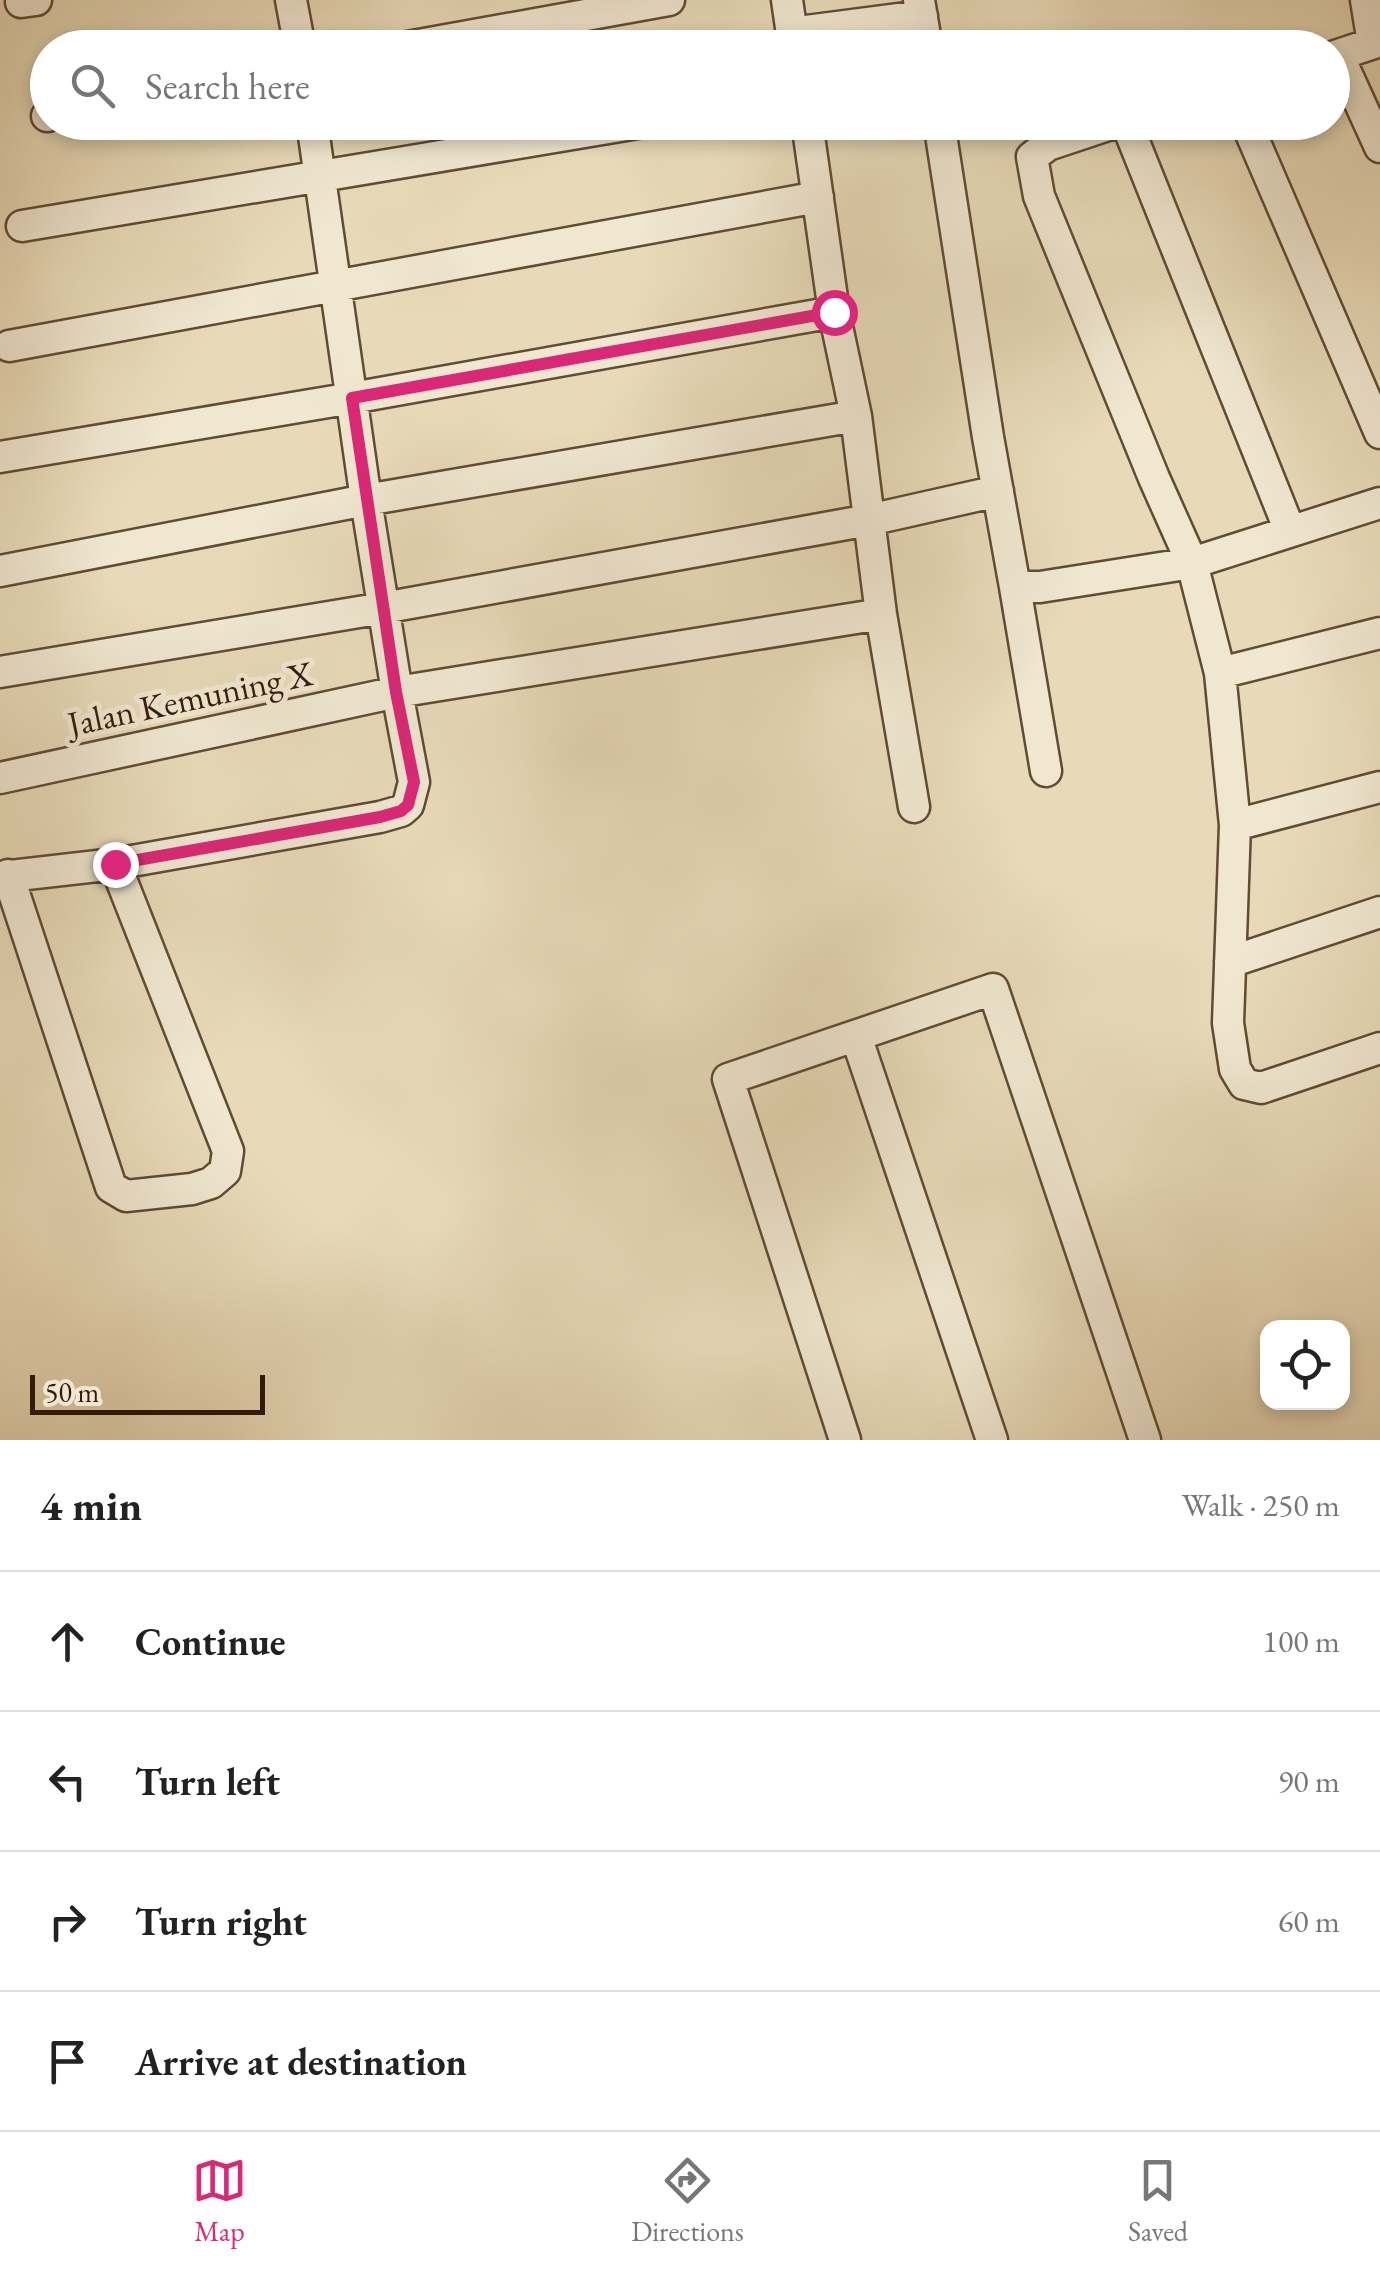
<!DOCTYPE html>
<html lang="en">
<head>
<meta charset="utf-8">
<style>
  :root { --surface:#fff; --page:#f2f2f2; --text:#222; --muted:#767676; --line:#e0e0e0; --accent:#db2777 }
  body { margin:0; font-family:"EB Garamond",serif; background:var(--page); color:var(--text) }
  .controls { position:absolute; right:30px; bottom:30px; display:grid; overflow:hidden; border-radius:20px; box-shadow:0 5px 15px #0003 }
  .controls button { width:90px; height:90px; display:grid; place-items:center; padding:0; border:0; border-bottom:2px solid var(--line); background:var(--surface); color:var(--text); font:50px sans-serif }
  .scale { position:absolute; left:30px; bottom:25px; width:235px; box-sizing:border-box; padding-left:10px; border:5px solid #341b07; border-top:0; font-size:28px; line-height:35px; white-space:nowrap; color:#341b07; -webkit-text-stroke:8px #f0e7d1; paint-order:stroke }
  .stop { position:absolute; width:30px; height:30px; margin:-22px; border:8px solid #db2777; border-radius:50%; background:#fff }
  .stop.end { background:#db2777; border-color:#fff; box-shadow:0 2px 10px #0008 }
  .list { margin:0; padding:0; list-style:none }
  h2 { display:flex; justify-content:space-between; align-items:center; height:130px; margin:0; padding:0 40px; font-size:42px }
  h2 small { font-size:32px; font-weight:400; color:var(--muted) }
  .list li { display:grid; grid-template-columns:65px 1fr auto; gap:30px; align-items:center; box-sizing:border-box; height:140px; padding:0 40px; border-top:2px solid var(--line) }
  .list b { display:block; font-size:38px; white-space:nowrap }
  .list em { font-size:32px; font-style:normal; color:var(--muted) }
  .icon { flex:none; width:55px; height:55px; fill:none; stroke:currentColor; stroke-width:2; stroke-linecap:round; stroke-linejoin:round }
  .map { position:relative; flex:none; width:1380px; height:1440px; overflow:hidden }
  .search { position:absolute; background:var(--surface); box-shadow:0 5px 15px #0003; left:30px; right:30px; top:30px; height:110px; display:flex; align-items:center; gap:25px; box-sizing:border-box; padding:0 35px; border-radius:55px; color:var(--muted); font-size:38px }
  .sheet { height:690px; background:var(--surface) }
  nav { display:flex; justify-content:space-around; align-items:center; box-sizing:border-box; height:140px; border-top:2px solid var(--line); background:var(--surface); font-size:28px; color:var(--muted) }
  nav a { display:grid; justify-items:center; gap:5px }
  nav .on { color:var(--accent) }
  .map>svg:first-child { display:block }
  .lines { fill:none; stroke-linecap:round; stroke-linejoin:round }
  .minor-casing { stroke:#614b33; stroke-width:35 }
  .minor { stroke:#f0e7d1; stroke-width:30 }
  .route { stroke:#db2777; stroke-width:12 }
  .labels { text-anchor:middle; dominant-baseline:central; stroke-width:10; stroke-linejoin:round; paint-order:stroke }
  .street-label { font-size:35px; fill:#341b07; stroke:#f0e7d1 }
</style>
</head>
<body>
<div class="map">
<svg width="1380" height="1440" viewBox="0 0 1380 1440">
  <rect width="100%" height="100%" fill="#e8dab8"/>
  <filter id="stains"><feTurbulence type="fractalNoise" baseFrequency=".002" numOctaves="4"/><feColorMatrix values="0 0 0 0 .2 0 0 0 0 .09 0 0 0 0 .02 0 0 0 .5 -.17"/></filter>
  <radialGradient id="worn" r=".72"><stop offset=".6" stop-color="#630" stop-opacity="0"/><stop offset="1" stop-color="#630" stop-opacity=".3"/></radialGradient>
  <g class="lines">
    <defs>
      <path id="minor" d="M291 0 300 48
        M787 0 794 48
        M919 0 927 48
        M1366 0 1373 43
        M21 2 36 0
        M791 33 922 16
        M402 48 669 0
        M1338 55 1380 147
        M1332 57 1380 41
        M47 116H48
        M807 122 834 312 856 416 881 614 914 807
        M939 122 988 437 1015 587H1040L1192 563 1380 503
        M1117 122 1048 145 1032 157 1039 196 1154 478 1192 563 1220 673 1235 825 1228 1023 1235 1069 1244 1084 1261 1088 1380 1048
        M1126 122 1290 531
        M1246 122 1380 433
        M22 226 644 122
        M9 346 818 197
        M0 457 352 398 834 312
        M0 571 366 500 856 416
        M1015 587 1046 771
        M0 672 383 608 869 520 998 491
        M1220 673 1380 633
        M0 778 397 692 881 614
        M1235 825 1380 787
        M8 875 111 1187 126 1196 192 1189 211 1183 225 1171 228 1151 115 864
        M0 877 115 864 380 817 401 811 408 805 414 782 397 692 366 500 312 122
        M1230 962 1380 912
        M856 1036 992 1440
        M845 1440 728 1079 993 989 1145 1440"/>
    </defs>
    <!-- minor casing -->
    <use href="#minor" class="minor-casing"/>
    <!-- minor -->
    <use href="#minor" class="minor"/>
  </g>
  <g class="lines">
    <!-- route -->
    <path class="route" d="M115 864 380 817 401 811 408 805 414 782 396 692 352 398 834 312"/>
  </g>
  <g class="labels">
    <!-- street labels -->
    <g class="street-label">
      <text transform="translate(190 698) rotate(-12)">Jalan Kemuning X</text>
    </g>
  </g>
  <rect width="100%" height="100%" filter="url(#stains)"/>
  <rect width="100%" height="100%" fill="url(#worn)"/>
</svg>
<div class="controls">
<button><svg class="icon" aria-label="locate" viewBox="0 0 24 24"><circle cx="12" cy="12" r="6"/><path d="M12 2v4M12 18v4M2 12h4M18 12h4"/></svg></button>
</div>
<div class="scale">50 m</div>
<div class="stop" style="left:834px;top:312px"></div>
<div class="stop end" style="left:115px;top:864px"></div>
<div class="search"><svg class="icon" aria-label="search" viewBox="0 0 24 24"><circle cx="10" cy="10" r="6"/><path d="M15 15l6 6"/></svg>Search here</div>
</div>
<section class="sheet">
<h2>4 min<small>Walk · 250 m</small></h2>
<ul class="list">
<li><svg class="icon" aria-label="ahead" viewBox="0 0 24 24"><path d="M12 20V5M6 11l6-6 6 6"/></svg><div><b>Continue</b></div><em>100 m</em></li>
<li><svg class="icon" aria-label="left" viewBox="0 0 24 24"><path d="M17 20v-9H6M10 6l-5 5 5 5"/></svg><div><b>Turn left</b></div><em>90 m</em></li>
<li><svg class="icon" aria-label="right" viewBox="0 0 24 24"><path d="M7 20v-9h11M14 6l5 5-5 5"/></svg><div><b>Turn right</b></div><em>60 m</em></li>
<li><svg class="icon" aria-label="arrive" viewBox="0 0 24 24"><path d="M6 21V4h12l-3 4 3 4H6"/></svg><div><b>Arrive at destination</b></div></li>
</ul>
</section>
<nav>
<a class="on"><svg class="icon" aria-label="map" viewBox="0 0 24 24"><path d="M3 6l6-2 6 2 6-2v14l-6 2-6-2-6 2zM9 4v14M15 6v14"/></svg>Map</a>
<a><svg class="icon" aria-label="directions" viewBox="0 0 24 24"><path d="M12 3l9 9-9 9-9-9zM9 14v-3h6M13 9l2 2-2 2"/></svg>Directions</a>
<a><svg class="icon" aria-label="saved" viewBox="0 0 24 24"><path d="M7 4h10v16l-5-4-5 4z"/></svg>Saved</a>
</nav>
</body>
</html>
